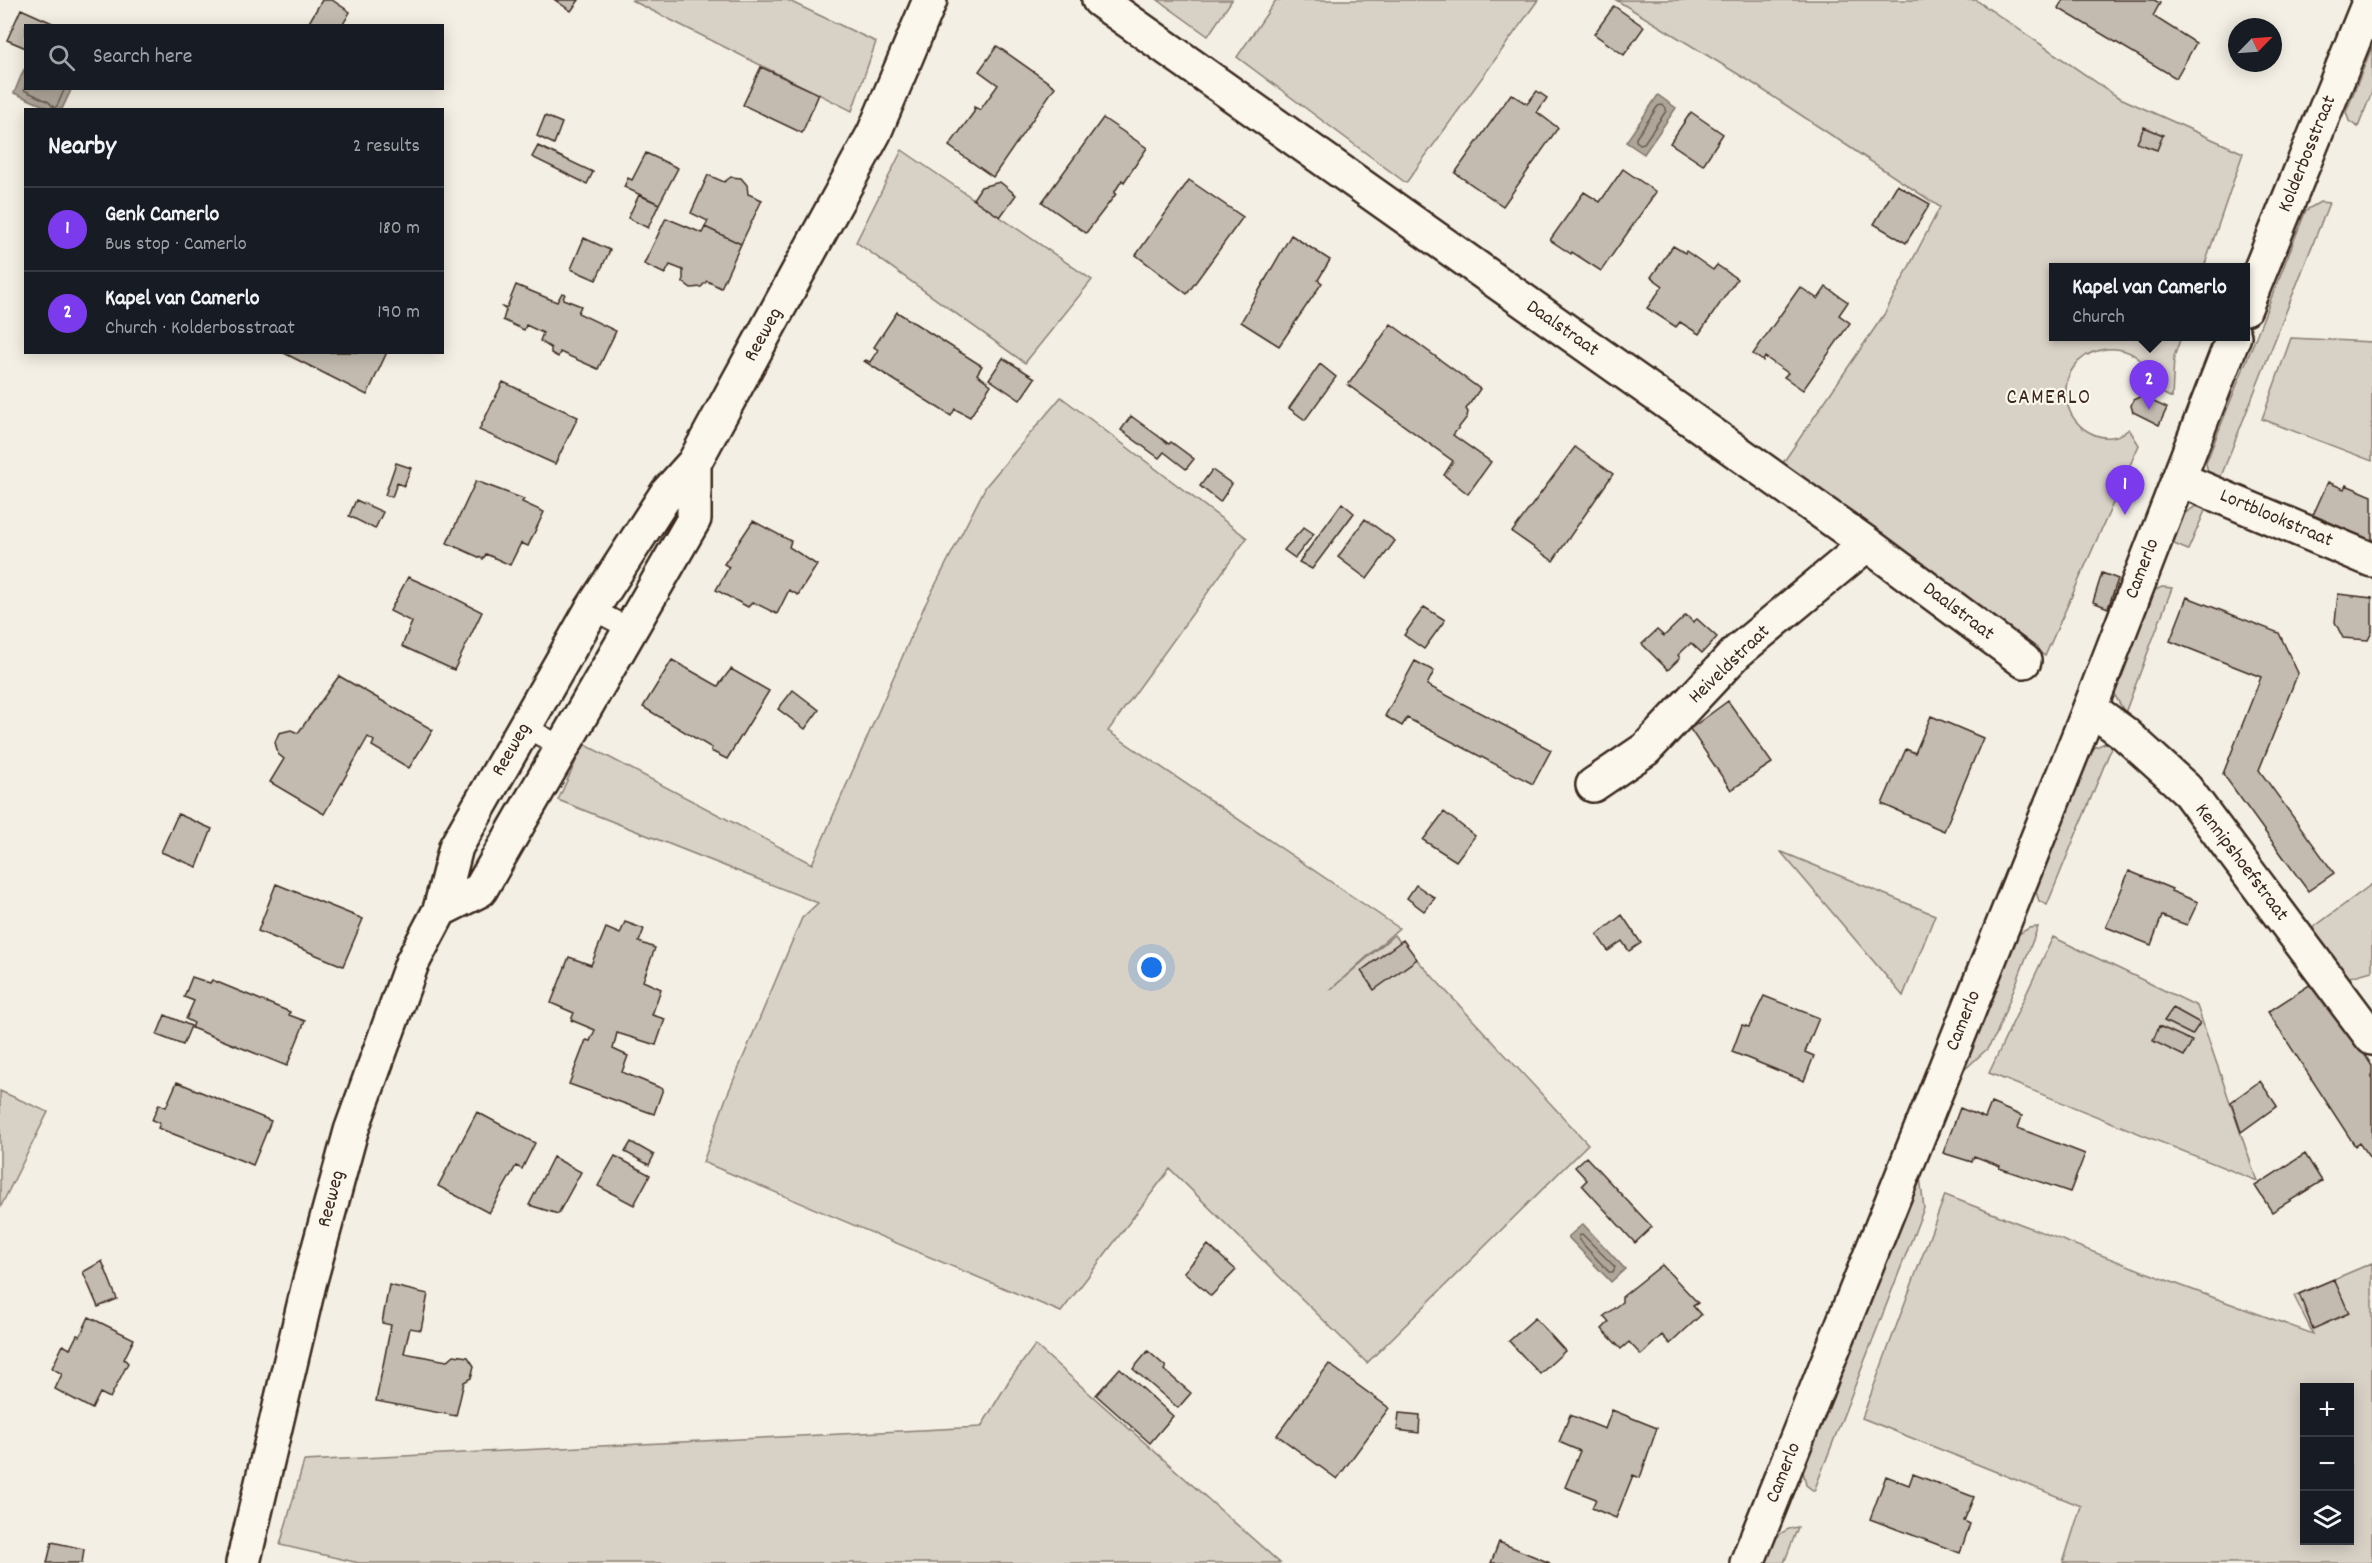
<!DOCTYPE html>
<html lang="en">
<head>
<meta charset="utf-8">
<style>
  :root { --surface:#171b24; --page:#242831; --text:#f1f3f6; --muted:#9ea1a6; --line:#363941; --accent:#7c3aed }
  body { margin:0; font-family:Dekko,sans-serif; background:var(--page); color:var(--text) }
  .controls { position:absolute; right:18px; bottom:18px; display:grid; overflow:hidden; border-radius:0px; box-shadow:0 3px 15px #0003 }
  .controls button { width:54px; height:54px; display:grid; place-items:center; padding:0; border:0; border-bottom:2px solid var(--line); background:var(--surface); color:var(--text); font:30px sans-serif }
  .compass { position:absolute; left:2228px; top:18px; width:54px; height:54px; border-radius:50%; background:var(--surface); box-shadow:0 3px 15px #0003; rotate:65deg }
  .you { position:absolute; left:1152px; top:968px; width:21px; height:21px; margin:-15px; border:4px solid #fff; border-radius:50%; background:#1a73e8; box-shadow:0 0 0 9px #1a73e833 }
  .badge { display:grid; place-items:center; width:39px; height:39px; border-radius:50%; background:var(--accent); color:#fff; font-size:20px; font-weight:700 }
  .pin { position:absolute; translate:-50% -50px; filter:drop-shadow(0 2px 3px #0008) }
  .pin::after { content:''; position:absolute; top:32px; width:21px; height:18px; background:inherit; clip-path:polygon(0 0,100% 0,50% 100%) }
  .popup { position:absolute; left:2049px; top:263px; width:201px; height:78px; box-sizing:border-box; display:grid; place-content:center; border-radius:0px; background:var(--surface); filter:drop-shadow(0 2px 4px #0005); font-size:20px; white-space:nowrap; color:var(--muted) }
  .popup b { font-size:22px; color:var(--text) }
  .popup::after { content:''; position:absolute; left:50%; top:100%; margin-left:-12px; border:12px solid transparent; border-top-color:var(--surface) }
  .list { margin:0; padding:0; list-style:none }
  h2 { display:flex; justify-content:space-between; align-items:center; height:78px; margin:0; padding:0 24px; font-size:26px }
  h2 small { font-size:20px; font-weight:400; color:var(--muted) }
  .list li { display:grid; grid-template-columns:39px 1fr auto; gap:18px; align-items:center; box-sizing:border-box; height:84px; padding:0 24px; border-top:2px solid var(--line) }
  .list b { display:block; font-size:22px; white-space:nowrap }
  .list p { margin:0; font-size:20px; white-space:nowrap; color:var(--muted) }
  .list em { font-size:20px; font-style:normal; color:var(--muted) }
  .icon { flex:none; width:33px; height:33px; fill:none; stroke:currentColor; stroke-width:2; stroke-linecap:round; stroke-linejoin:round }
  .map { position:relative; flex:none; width:2372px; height:1563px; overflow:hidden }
  .search { position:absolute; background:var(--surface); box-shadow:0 3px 15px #0003; left:24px; top:24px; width:420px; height:66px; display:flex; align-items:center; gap:15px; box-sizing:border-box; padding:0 21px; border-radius:0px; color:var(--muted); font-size:22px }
  .panel { position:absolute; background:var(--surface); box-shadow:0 3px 15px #0003; left:24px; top:108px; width:420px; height:246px; border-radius:0px }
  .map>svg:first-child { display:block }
  .green { fill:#d8d1c6; stroke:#8a7e72; stroke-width:1.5; fill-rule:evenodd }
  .water { fill:#afa69a; stroke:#817468; stroke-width:1.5 }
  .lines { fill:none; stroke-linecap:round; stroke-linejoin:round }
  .shore { stroke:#695c50; stroke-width:1.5 }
  .building { fill:#c3bbb0; stroke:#3b2a1e; stroke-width:1.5 }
  .service-casing { stroke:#3b2a1e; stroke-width:24 }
  .minor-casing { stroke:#3b2a1e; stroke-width:38 }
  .secondary-casing { stroke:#3b2a1e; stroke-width:38 }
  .service { stroke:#fbf7ec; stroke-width:20 }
  .minor { stroke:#fbf7ec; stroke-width:33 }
  .secondary { stroke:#fbf7ec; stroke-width:33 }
  .labels { text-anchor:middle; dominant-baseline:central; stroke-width:4.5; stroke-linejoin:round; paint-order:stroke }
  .street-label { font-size:20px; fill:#3b2a1e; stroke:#fbf7ec }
  .neighbourhood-label { font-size:21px; letter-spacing:1.5px; fill:#3b2a1e; stroke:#fbf7ec }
</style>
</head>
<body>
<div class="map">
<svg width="2372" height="1563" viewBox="0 0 2372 1563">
  <rect width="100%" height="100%" fill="#f3efe4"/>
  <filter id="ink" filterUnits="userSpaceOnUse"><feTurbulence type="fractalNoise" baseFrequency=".0167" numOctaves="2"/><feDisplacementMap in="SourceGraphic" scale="12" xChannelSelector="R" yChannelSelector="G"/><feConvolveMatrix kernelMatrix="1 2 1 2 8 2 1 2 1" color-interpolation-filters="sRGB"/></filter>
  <g filter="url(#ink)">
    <!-- green -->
    <path class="green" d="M631 0H787L876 42 852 111Z
      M1158 0H1232L1208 36Z
      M1276 0H1538L1406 183 1237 57Z
      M1616 0H1976L2118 97 2243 153 2204 267 2053 268V336L2181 337 2174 357 2172 398 2152 388C2147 325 2051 343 2068 406 2071 417 2080 428 2091 433 2104 440 2119 438 2129 429L2139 445 2045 656 2006 627 1997 630 1780 467 1885 313 1940 207 1751 82Z
      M2372 47V92L2358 127 2349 121 2346 112Z
      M902 150 1092 280 1025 363 856 242Z
      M2320 202 2329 203 2218 484 2208 474 2206 463 2306 210Z
      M2291 338 2372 342V461L2262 419Z
      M1061 397 1247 538 1108 731 1399 928 1330 990 1394 935 1588 1144 1367 1363 1170 1169 1061 1312 703 1162 726 1098 802 918 818 903 558 800 584 744 812 864 924 607 986 486Z
      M2196 506H2207L2188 550 2172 543 2185 513Z
      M2162 587 2172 588 2125 713 2114 694 2155 590Z
      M2105 743 2113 744 2047 905 2039 901 2034 886 2089 750Z
      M1782 852 1935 915 1903 996 1781 852Z
      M2372 884V971L2343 979 2310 930Z
      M2038 927 1996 1035 1987 1049 1963 1071 2017 935 2029 928Z
      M2053 937 2197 1006 2257 1181 1989 1073Z
      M0 1091 48 1112 0 1208Z
      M1920 1177 1924 1208 1814 1491 1806 1485 1802 1467Z
      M1945 1195 2174 1283 2313 1334 2294 1296 2372 1263V1563H2063L2081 1506 1862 1418ZM2304 1388H2350V1540H2304Z
      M1035 1345 1280 1563H359L280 1545 304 1461 981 1427 1010 1379Z
      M1798 1527 1784 1563H1764C1772 1545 1776 1529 1798 1527Z"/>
    <!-- water -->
    <path class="water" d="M24 69 26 88H67L71 90 62 109H51L14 93Z
      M1658 95 1676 108 1644 154 1626 142Z
      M1583 1224 1625 1269 1611 1282 1568 1237Z"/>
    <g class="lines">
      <!-- shore -->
      <path class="shore" d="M26 82 24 90 49 102 54 108 57 106 65 88
        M1662 105 1666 108V111L1644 143 1640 144 1636 141V138L1658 106Z
        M1582 1234 1615 1267 1613 1272H1609L1579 1240V1236Z"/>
    </g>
    <!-- building -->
    <path class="building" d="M322 0H332L350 12 342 26 308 24Z
      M555 0H579L571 11Z
      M2063 0H2154L2160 3 2153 16 2196 43 2176 78 2058 8Z
      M1614 6 1644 27 1624 55 1594 34Z
      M21 9 59 26H26V48L7 40Z
      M997 46 1055 87 993 177 949 146 974 112V107L980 110 998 85 979 71Z
      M761 67 819 94 802 133 743 105Z
      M1537 91 1547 98 1537 112 1558 128 1503 206 1455 173 1511 94 1527 104Z
      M1691 112 1723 134 1703 165 1670 143Z
      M545 116 562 123 554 144 537 136Z
      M1103 118 1147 148 1124 182 1122 180 1114 193 1116 194 1086 233 1042 202Z
      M2144 127 2163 135 2157 150 2137 143Z
      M538 146 593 172 587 184 532 157Z
      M646 153 678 168 659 204 624 187 628 178 632 180Z
      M1623 169 1656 192 1601 271 1572 252 1571 254 1550 240 1584 192 1600 202Z
      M708 175 724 182 731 177 741 178 747 185 748 194 762 200 741 244 705 227 708 221 691 213Z
      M1189 180 1243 217 1187 294 1136 255Z
      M1000 182 1016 195 1000 217 973 199 981 187Z
      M1897 185 1930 204 1906 243 1874 224Z
      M639 195 659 204 648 228 628 218Z
      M666 218 702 233 705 227 741 244 721 288 707 281 701 287 691 288 683 282V270L670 265 665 274 644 264Z
      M1291 235 1330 260 1318 280 1322 283 1279 346 1241 322Z
      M584 238 610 250 596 280 571 269Z
      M1673 246 1685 253 1686 251 1713 270 1717 265 1737 279 1699 334 1680 322 1676 327 1647 308 1663 286 1651 277Z
      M516 285 557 302 562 293 565 294 563 299 581 306 578 313 616 331 598 369 560 352 558 357 551 353V348L540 341 543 333 526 325 524 330 503 320 506 310 502 307H507Z
      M1800 287 1818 299 1826 287 1848 302 1839 315 1850 323 1803 390 1784 377 1788 373 1765 357 1763 361 1753 354Z
      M897 312 982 366 977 374 991 385 970 417 955 409 951 416 864 361 866 360 870 362 878 350 874 347Z
      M1391 324 1480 389 1466 409 1468 412 1467 417 1453 435 1491 462 1468 494 1444 475 1453 461 1348 385Z
      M282 352H387L367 395Z
      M1003 358 1035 378 1020 400 989 379Z
      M1320 364 1336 377 1305 420 1289 408Z
      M503 382 578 417 555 464 479 430Z
      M2141 396 2167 408 2159 425 2133 412 2131 406 2133 400Z
      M1131 416 1169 444 1171 442 1194 459 1186 469 1164 452 1159 458 1121 430Z
      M1575 447 1613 474 1553 561 1512 532Z
      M396 463 411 468 404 486 397 483 392 497 385 495Z
      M1212 470 1232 484 1220 502 1200 486Z
      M476 481 524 499 522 502 544 512 528 546 521 543 510 565 486 554 483 559 447 543Z
      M2328 482 2344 489 2346 485 2372 496V541L2313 515Z
      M356 500 383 512 375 529 349 516Z
      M1342 503 1354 513 1312 569 1299 562Z
      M1365 519 1395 541 1367 579 1338 557Z
      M753 521 791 541 789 547 817 565 798 595 789 590 777 614 753 602 748 607 716 590 729 567 724 564Z
      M1304 527 1314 534 1295 558 1284 550Z
      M2102 573 2118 579 2108 608 2093 602Z
      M408 577 435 589V588L482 612 454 670 402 646 412 622 390 611Z
      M2338 594 2372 598V632L2368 640 2343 638 2335 622Z
      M2187 597 2279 633 2298 673 2259 770 2334 873 2308 891 2223 774 2261 677 2170 641Z
      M1424 607 1445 620 1424 649 1404 635Z
      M1686 615 1693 622 1697 619 1717 637 1702 653 1691 643 1678 655 1680 658 1668 670 1642 644 1657 630 1664 636Z
      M672 660 718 686 731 669 769 691 727 759 711 751 712 748 643 707Z
      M1415 661 1434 671 1427 685 1551 750 1533 784 1407 718 1402 726 1385 716Z
      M339 676 433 730 409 768 372 746 374 741 368 737 324 814 270 782 284 759 278 754 275 742 279 733 291 730 298 733Z
      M793 690 819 710 805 729 778 709Z
      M1728 701 1772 763 1731 790 1690 729Z
      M1931 716 1983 738 1944 831 1882 804 1906 749 1915 753Z
      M1444 812 1475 836 1456 861 1423 840Z
      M178 814 212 829 197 867 161 852Z
      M2129 871 2172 889 2171 891 2198 902 2187 925 2162 916 2151 945 2106 927Z
      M276 884 363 919 343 966 258 931Z
      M1416 885 1435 898 1424 911 1407 898Z
      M1622 915 1641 943 1629 951 1622 941 1608 951 1597 935Z
      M625 922 644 929 639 942 655 948 643 981 661 989 652 1015 665 1019 656 1045 617 1033 613 1049 628 1056 622 1072 663 1089 654 1114 569 1084 586 1040 590 1041 595 1030 571 1020 574 1013 551 1003 569 957 591 965 606 928 620 934Z
      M1403 940 1417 959 1374 990 1361 971Z
      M192 977 210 983 212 980 290 1012 289 1015 305 1021 287 1066 192 1028 194 1023 186 1019 194 1001 184 997Z
      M2317 980 2372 1066V1161L2359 1143 2355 1146 2268 1012Z
      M1764 996 1819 1018 1805 1052 1814 1056 1804 1081 1732 1052 1742 1025 1749 1027Z
      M2173 1008 2200 1023 2192 1035 2164 1021Z
      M165 1015 191 1026 183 1045 157 1035Z
      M2159 1026 2192 1041 2184 1056 2153 1041Z
      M2260 1081 2277 1106 2241 1132 2231 1102Z
      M177 1082 271 1121 253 1165 158 1128 160 1123 152 1120 159 1104 166 1107Z
      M1991 1103 2022 1116 2018 1128 2085 1154 2070 1192 1999 1168 2000 1166 1974 1156 1972 1162 1943 1153 1960 1108 1985 1118Z
      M477 1112 535 1143 522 1169 516 1166 489 1213 438 1186Z
      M631 1142 654 1155 649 1165 625 1152Z
      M2305 1154 2322 1181 2272 1212 2255 1186Z
      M615 1156 650 1175 634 1205 598 1186Z
      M553 1157 581 1172 558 1214 529 1205Z
      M1586 1157 1652 1227 1635 1243 1582 1185 1587 1180 1575 1167Z
      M1208 1245 1236 1270 1211 1296 1184 1272Z
      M102 1261 117 1299 98 1307 83 1272Z
      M1662 1265 1698 1303 1693 1306 1701 1315 1670 1344 1662 1335 1641 1355 1629 1342 1621 1349 1602 1329 1609 1322 1604 1316 1622 1302V1297Z
      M2334 1279 2349 1313 2313 1329 2299 1294Z
      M389 1285 428 1294 421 1330 410 1328 404 1353 447 1361 454 1355 468 1357 474 1366 471 1378 464 1382 456 1416 376 1401 391 1325 382 1323Z
      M89 1317 134 1339 124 1359 128 1363 110 1398 100 1393 92 1409 55 1389 62 1374 52 1368 63 1345 70 1349 77 1335 80 1336Z
      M1535 1318 1565 1351 1540 1374 1509 1341Z
      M1148 1351 1166 1367 1164 1370 1191 1393 1178 1408 1133 1369Z
      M1329 1364 1389 1408 1337 1479 1277 1435Z
      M1120 1368 1173 1416 1150 1443 1096 1395Z
      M1612 1410 1657 1428 1640 1478 1633 1475 1616 1518 1592 1508 1596 1499 1565 1487 1580 1451 1559 1442 1570 1415 1605 1429Z
      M1399 1413 1420 1415 1419 1433 1397 1430Z
      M1913 1474 1974 1497 1964 1521 1970 1524 1960 1553 1870 1519 1886 1476 1909 1485Z
      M52 1542 84 1549 82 1563H47Z
      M1499 1542 1550 1563H1491Z"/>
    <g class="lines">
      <defs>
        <path id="service" d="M592 609 630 629
          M525 727 562 747"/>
        <path id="minor" d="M1099 0 1867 544 2024 661
          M2179 479 2372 560
          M2090 708 2124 733 2186 789 2372 1038
          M1593 785 1646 749 1737 652 1867 544
          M440 910 480 890 694 519V463
          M243 1563 309 1284 351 1131 412 963 440 910 456 847 592 609 667 493 694 463 874 133 930 0"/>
        <path id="secondary" d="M2245 308 2370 0
          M1747 1563 2090 708 2234 336"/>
      </defs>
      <!-- service casing -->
      <use href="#service" class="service-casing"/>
      <!-- minor casing -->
      <use href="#minor" class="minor-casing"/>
      <!-- secondary casing -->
      <use href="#secondary" class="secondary-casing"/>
      <!-- service -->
      <use href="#service" class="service"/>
      <!-- minor -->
      <use href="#minor" class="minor"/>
      <!-- secondary -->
      <use href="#secondary" class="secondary"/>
    </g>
  </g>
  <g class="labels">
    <!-- street labels -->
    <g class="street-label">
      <text transform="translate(2308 154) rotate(-68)">Kolderbosstraat</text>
      <text transform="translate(1562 329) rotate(35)">Daalstraat</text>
      <text transform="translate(764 335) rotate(-61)">Reeweg</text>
      <text transform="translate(2276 519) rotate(23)">Lortblookstraat</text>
      <text transform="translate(2143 569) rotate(-69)">Camerlo</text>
      <text transform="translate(1958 612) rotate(37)">Daalstraat</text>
      <text transform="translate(1730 665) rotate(-44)">Heiveldstraat</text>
      <text transform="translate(512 750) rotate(-60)">Reeweg</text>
      <text transform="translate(2241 863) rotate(53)">Kennipshoefstraat</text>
      <text transform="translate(1964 1021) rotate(-68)">Camerlo</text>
      <text transform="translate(332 1199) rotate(-75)">Reeweg</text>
      <text transform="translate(1784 1473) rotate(-68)">Camerlo</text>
    </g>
    <!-- neighbourhood labels -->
    <g class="neighbourhood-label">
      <text x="2049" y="399">CAMERLO</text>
    </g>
  </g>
</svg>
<div class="controls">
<button>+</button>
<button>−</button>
<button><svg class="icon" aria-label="layers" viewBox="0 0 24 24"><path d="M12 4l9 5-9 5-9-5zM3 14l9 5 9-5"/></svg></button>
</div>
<svg class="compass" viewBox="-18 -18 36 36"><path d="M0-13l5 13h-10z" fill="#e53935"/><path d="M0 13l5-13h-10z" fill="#9ea1a6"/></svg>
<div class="you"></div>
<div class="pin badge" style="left:2125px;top:515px">1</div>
<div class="pin badge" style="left:2149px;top:410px">2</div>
<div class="popup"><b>Kapel van Camerlo</b>Church</div>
<div class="search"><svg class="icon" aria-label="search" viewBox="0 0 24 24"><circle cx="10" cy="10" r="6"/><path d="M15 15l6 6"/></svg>Search here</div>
<section class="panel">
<h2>Nearby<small>2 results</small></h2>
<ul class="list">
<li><span class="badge">1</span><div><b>Genk Camerlo</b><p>Bus stop · Camerlo</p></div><em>180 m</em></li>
<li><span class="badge">2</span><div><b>Kapel van Camerlo</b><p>Church · Kolderbosstraat</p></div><em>190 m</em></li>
</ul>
</section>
</div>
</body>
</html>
